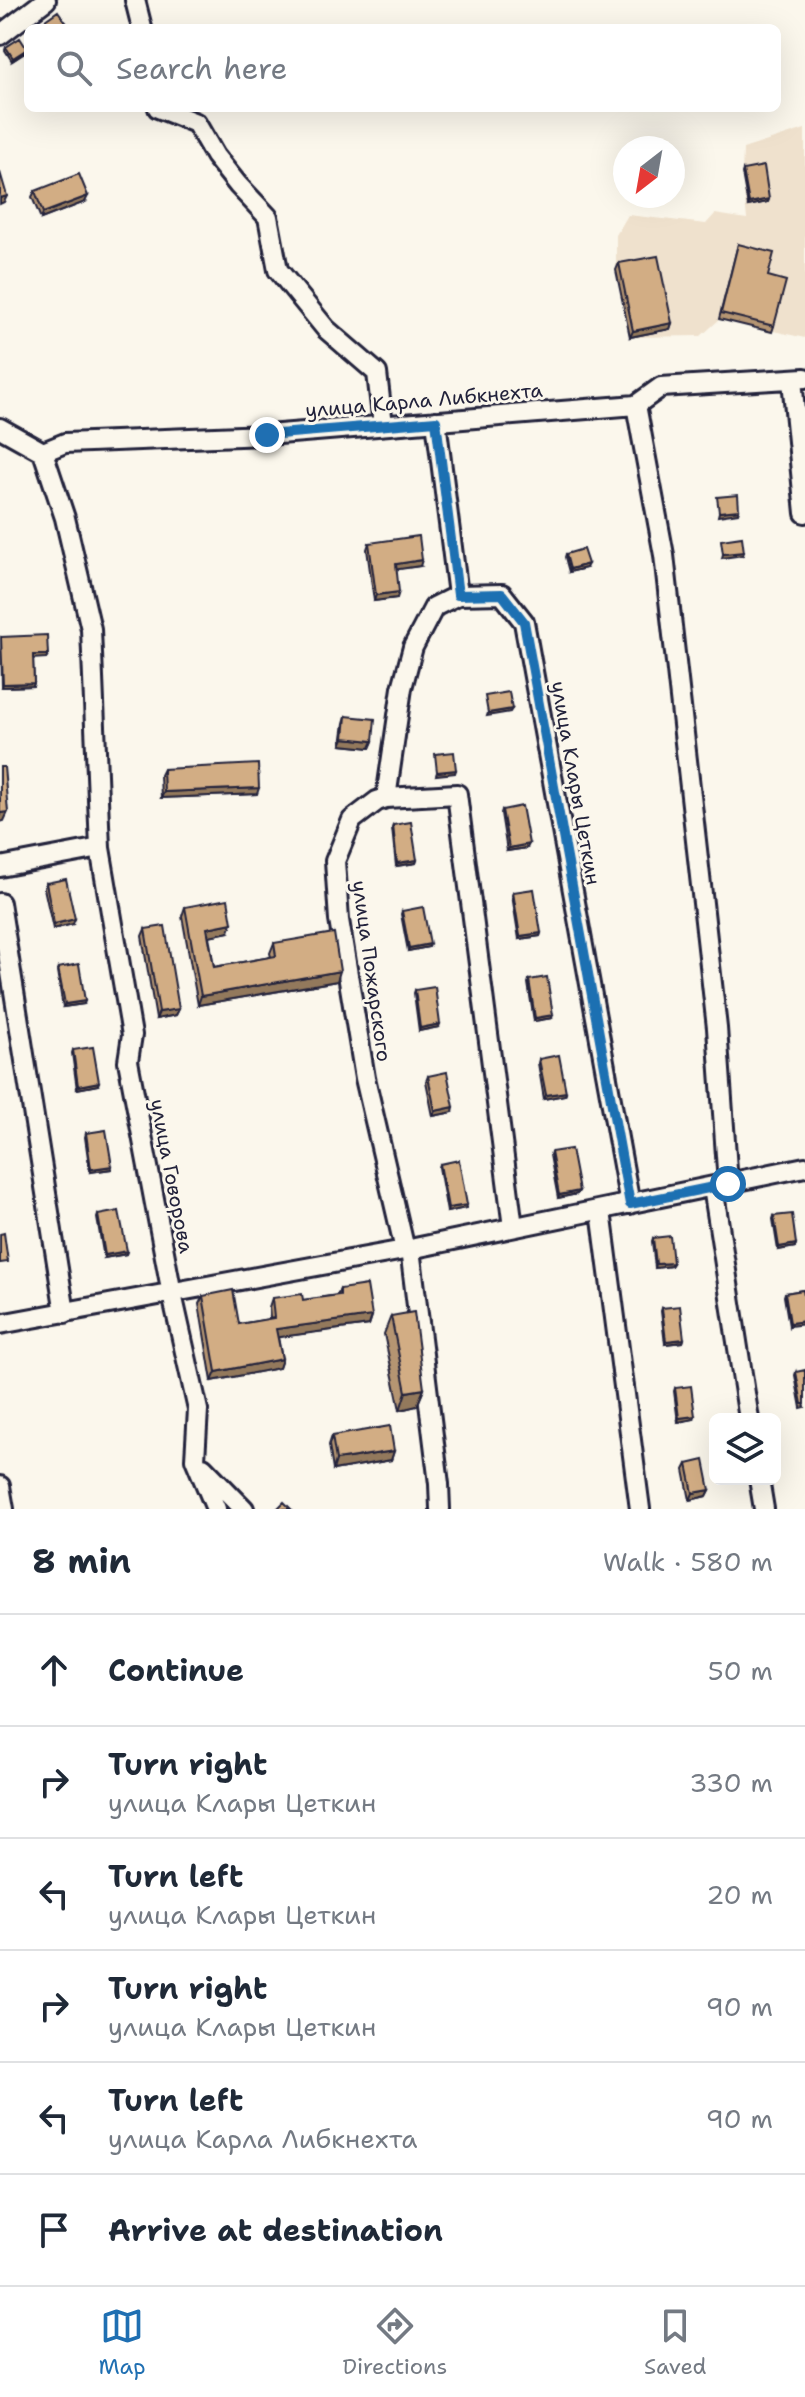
<!DOCTYPE html>
<html lang="en">
<head>
<meta charset="utf-8">
<style>
  :root { --surface:#fff; --page:#f6f6f7; --text:#1f2937; --muted:#747a83; --line:#e0e1e3; --accent:#1f6fb2 }
  body { margin:0; font-family:"Shantell Sans",sans-serif; background:var(--page); color:var(--text) }
  .controls { position:absolute; right:24px; bottom:24px; display:grid; overflow:hidden; border-radius:12px; box-shadow:0 8px 32px #0002 }
  .controls button { width:72px; height:72px; display:grid; place-items:center; padding:0; border:0; border-bottom:2px solid var(--line); background:var(--surface); color:var(--text); font:40px sans-serif }
  .compass { position:absolute; left:613px; top:136px; width:72px; height:72px; border-radius:50%; background:var(--surface); box-shadow:0 8px 32px #0002; rotate:211deg }
  .stop { position:absolute; width:24px; height:24px; margin:-18px; border:6px solid #1f6fb2; border-radius:50%; background:#fff }
  .stop.end { background:#1f6fb2; border-color:#fff; box-shadow:0 2px 8px #0008 }
  .list { margin:0; padding:0; list-style:none }
  h2 { display:flex; justify-content:space-between; align-items:center; height:104px; margin:0; padding:0 32px; font-size:34px }
  h2 small { font-size:26px; font-weight:400; color:var(--muted) }
  .list li { display:grid; grid-template-columns:52px 1fr auto; gap:24px; align-items:center; box-sizing:border-box; height:112px; padding:0 32px; border-top:2px solid var(--line) }
  .list b { display:block; font-size:30px; white-space:nowrap }
  .list p { margin:0; font-size:26px; white-space:nowrap; color:var(--muted) }
  .list em { font-size:26px; font-style:normal; color:var(--muted) }
  .icon { flex:none; width:44px; height:44px; fill:none; stroke:currentColor; stroke-width:2; stroke-linecap:round; stroke-linejoin:round }
  .map { position:relative; flex:none; width:805px; height:1509px; overflow:hidden }
  .search { position:absolute; background:var(--surface); box-shadow:0 8px 32px #0002; left:24px; right:24px; top:24px; height:88px; display:flex; align-items:center; gap:20px; box-sizing:border-box; padding:0 28px; border-radius:12px; color:var(--muted); font-size:30px }
  .sheet { height:776px; background:var(--surface) }
  nav { display:flex; justify-content:space-around; align-items:center; box-sizing:border-box; height:112px; border-top:2px solid var(--line); background:var(--surface); font-size:22px; color:var(--muted) }
  nav a { display:grid; justify-items:center; gap:4px }
  nav .on { color:var(--accent) }
  .map>svg:first-child { display:block }
  .built { fill:#efe1cd }
  .lines { fill:none; stroke-linecap:round; stroke-linejoin:round }
  .minor-casing { stroke:#22223b; stroke-width:24 }
  .minor { stroke:#fbf7ec; stroke-width:18 }
  .wall { fill:#b59572; stroke:#22223b; stroke-width:2 }
  .shaded-wall { fill:#93795c; stroke:#22223b; stroke-width:2 }
  .building { fill:#d2ad84; stroke:#22223b; stroke-width:2 }
  .route { stroke:#1f6fb2; stroke-width:10 }
  .labels { text-anchor:middle; dominant-baseline:central; stroke-width:6; stroke-linejoin:round; paint-order:stroke }
  .street-label { font-size:20px; fill:#22223b; stroke:#fbf7ec }
</style>
</head>
<body>
<div class="map">
<svg width="805" height="1509" viewBox="0 0 805 1509">
  <rect width="100%" height="100%" fill="#fbf7ec"/>
  <filter id="ink" filterUnits="userSpaceOnUse"><feTurbulence type="fractalNoise" baseFrequency=".0125" numOctaves="2"/><feDisplacementMap in="SourceGraphic" scale="16" xChannelSelector="R" yChannelSelector="G"/><feConvolveMatrix kernelMatrix="1 2 1 2 8 2 1 2 1" color-interpolation-filters="sRGB"/></filter>
  <g filter="url(#ink)">
    <!-- built -->
    <path class="built" d="M805 129V338L720 319 701 336 630 337 616 270V235L628 215 706 224 715 214 747 219 742 173 743 149Z"/>
    <g class="lines">
      <defs>
        <path id="minor" d="M135 0 142 28
          M0 35 46 0
          M158 108 196 123 215 156 238 185 268 217 278 270 326 329 377 373 383 425
          M792 380 805 513
          M636 405 664 555 717 1028 728 1184
          M436 421 458 595 502 594 524 622 630 1204
          M0 428 43 452
          M43 452 65 443 267 435 636 405 661 387 805 378
          M386 798 457 794 513 1227
          M100 848 132 1035 128 1061 172 1294 198 1410 195 1459 216 1509
          M0 867 100 848 91 629 65 518 43 452
          M0 903 65 1313
          M713 1187 749 1419
          M601 1211 640 1509
          M410 1249 439 1484 440 1509
          M405 1250 365 1078 339 920 335 861 352 820 377 801 386 798 402 688 413 647 434 607 458 595
          M0 1324 415 1248 805 1167
          M203 1467 244 1509
          M759 1479 764 1509
          M0 1486 4 1509"/>
      </defs>
      <!-- minor casing -->
      <use href="#minor" class="minor-casing"/>
      <!-- minor -->
      <use href="#minor" class="minor"/>
    </g>
    <!-- wall -->
    <path class="wall" d="M6 47 26 52 12 61 5 50Z
      M743 170 769 199 768 202 748 206 742 173Z
      M35 191 85 202 41 219 32 197Z
      M738 244 768 276 774 326 772 332 719 319Z
      M619 263 672 323 670 329 630 337 616 270Z
      M369 543 420 566 396 569 397 598 374 601 367 549Z
      M566 554 586 568 569 572 565 557Z
      M1 637 48 655 46 658H33L34 683 33 686 2 687Z
      M346 716 373 741 370 748 341 745 344 723Z
      M163 769 257 794 161 798 160 775Z
      M502 810 527 848 507 851 501 813Z
      M393 825 417 860 416 863 396 866 392 828Z
      M46 883 73 924 53 929 44 888Z
      M513 892 541 933 540 936 519 939 512 895Z
      M185 907 229 932 209 936 214 967 271 957 270 953 274 943 337 981 198 1005 182 916Z
      M402 911 430 944 429 947 408 951 401 914Z
      M145 929 179 1009 176 1015 156 1019 142 936Z
      M58 968 84 1004 63 1007 57 971Z
      M529 980 552 1018 534 1021 528 983Z
      M415 990 439 1027 419 1031 414 993Z
      M73 1050 98 1085 77 1089 72 1053Z
      M539 1059 566 1092 565 1095 544 1099 538 1063Z
      M428 1076 453 1112 433 1116 426 1081Z
      M86 1133 112 1166 111 1169 90 1172 85 1137Z
      M551 1152 579 1191 577 1194 558 1198 550 1155Z
      M440 1164 467 1205 466 1208 447 1212 439 1167Z
      M98 1215 127 1251 126 1254 104 1258 97 1218Z
      M774 1216 796 1244 795 1247 778 1250 773 1219Z
      M653 1238 673 1263 671 1266 655 1268 652 1241Z
      M340 1289 372 1316 369 1325 278 1337 282 1359 279 1368 212 1381 199 1304 203 1296 239 1324 270 1319 269 1307 272 1298 303 1300 337 1295Z
      M803 1290 789 1326 784 1296 785 1293Z
      M662 1308 684 1339 683 1342 665 1344 661 1311Z
      M391 1316 424 1389 417 1406 400 1410 384 1334Z
      M796 1372 805 1407 801 1408 795 1375Z
      M675 1388 694 1419 678 1422 674 1391Z
      M332 1436 394 1451 391 1460 333 1470 329 1445Z
      M687 1464 710 1490 707 1496 690 1500 684 1470Z"/>
    <!-- shaded-wall -->
    <path class="shaded-wall" d="M27 49 26 52 12 61 13 58Z
      M7 196 4 202 0 204V198Z
      M88 196 85 202 41 219 43 213Z
      M769 199 768 202 748 206 749 203Z
      M672 323 670 329 630 337 633 331Z
      M739 510 738 513 718 516 719 512Z
      M744 552 743 555 722 558 723 554Z
      M422 560 420 566 393 570 396 564Z
      M588 564 586 568 569 572 570 569Z
      M399 592 397 598 374 601 376 595Z
      M33 655H48L46 658 32 659Z
      M34 683 33 686 2 687 3 684Z
      M512 709 510 712 487 716 488 713Z
      M344 738 373 741 370 748 341 745Z
      M456 770 455 773 436 775 437 772Z
      M259 788 257 794 161 798 164 792Z
      M8 812 4 821 0 822V813Z
      M529 844 527 848 507 851 509 848Z
      M417 860 416 863 396 866 397 863Z
      M75 919 73 924 53 929 54 924Z
      M232 923 229 932 204 937 207 928Z
      M541 933 540 936 519 939 520 936Z
      M430 944 429 947 408 951 409 948Z
      M340 971 337 981 198 1005 201 996Z
      M85 1001 84 1004 63 1007 65 1004Z
      M179 1009 176 1015 156 1019 159 1012Z
      M553 1015 552 1018 534 1021 535 1018Z
      M440 1024 439 1027 419 1031 420 1028Z
      M99 1082 98 1085 77 1089 78 1086Z
      M566 1092 565 1095 544 1099 546 1095Z
      M454 1107 453 1112 433 1116 435 1111Z
      M112 1166 111 1169 90 1172 91 1169Z
      M579 1191 577 1194 558 1198 559 1195Z
      M467 1205 466 1208 447 1212 448 1208Z
      M796 1244 795 1247 778 1250 779 1247Z
      M127 1251 126 1254 104 1258 105 1255Z
      M673 1263 671 1266 655 1268 656 1264Z
      M372 1316 369 1325 273 1338 276 1329Z
      M805 1321V1324L789 1326 790 1323Z
      M684 1339 683 1342 665 1344 666 1341Z
      M282 1359 279 1368 212 1381 216 1372Z
      M424 1389 417 1406 400 1410 406 1392Z
      M695 1416 694 1419 678 1422 679 1418Z
      M394 1451 391 1460 333 1470 336 1460Z
      M710 1490 707 1496 690 1500 693 1493Z"/>
    <!-- building -->
    <path class="building" d="M58 11 68 25 64 28H50L45 20Z
      M20 38 27 49 13 58 6 47Z
      M764 166 769 199 749 203 743 170Z
      M0 172 7 196 0 198Z
      M79 174 88 196 43 213 35 191Z
      M738 244 774 253 768 276 786 281 774 326 721 313Z
      M658 256 672 323 633 331 619 263Z
      M738 495 739 510 719 512 717 497Z
      M419 536 422 560 396 564 399 592 376 595 369 543Z
      M742 537 744 552 723 554 721 540Z
      M583 549 588 564 570 569 566 554Z
      M47 635 48 655H33L34 683 3 684 1 637Z
      M509 692 512 709 488 713 485 696Z
      M346 716 375 719 373 741 344 738Z
      M454 752 456 770 437 772 435 754Z
      M258 764 259 788 164 792 163 769Z
      M0 767H4L8 812 0 813Z
      M522 806 529 844 509 848 502 810Z
      M411 822 417 860 397 863 393 825Z
      M66 879 75 919 54 924 46 883Z
      M534 889 541 933 520 936 513 892Z
      M228 899 232 923 207 928 214 967 276 956 274 943 334 933 340 971 201 996 185 907Z
      M423 907 430 944 409 948 402 911Z
      M165 926 179 1009 159 1012 145 929Z
      M79 964 85 1001 65 1004 58 968Z
      M547 977 553 1015 535 1018 529 980Z
      M435 987 440 1024 420 1028 415 990Z
      M93 1047 99 1082 78 1086 73 1050Z
      M559 1055 566 1092 546 1095 539 1059Z
      M447 1072 454 1107 435 1111 428 1076Z
      M106 1130 112 1166 91 1169 86 1133Z
      M571 1149 579 1191 559 1195 551 1152Z
      M459 1160 467 1205 448 1208 440 1164Z
      M119 1211 127 1251 105 1255 98 1215Z
      M792 1214 796 1244 779 1247 774 1216Z
      M4 1233 8 1262 0 1263V1234Z
      M670 1236 673 1263 656 1264 653 1238Z
      M367 1285 372 1316 276 1329 282 1359 216 1372 203 1296 233 1290 239 1324 274 1318 272 1298 302 1294 303 1300 340 1295V1289Z
      M803 1290 805 1302V1321L790 1323 785 1293Z
      M680 1306 684 1339 666 1341 662 1308Z
      M414 1312 424 1389 406 1392 391 1316Z
      M805 1370V1404H802L796 1372Z
      M691 1386 695 1416 679 1418 675 1388Z
      M390 1426 394 1451 336 1460 332 1436Z
      M704 1460 710 1490 693 1493 687 1464Z
      M284 1502 291 1509H277Z"/>
  </g>
  <g class="lines" filter="url(#ink)">
    <!-- route -->
    <path class="route" d="M267 435 436 421 458 595 502 594 524 622 630 1204 728 1184"/>
  </g>
  <g class="labels">
    <!-- street labels -->
    <g class="street-label">
      <text transform="translate(424 400) rotate(-5)">улица Карла Либкнехта</text>
      <text transform="translate(576 783) rotate(80)">улица Клары Цеткин</text>
      <text transform="translate(372 971) rotate(82)">улица Пожарского</text>
      <text transform="translate(172 1176) rotate(79)">улица Говорова</text>
    </g>
  </g>
</svg>
<div class="controls">
<button><svg class="icon" aria-label="layers" viewBox="0 0 24 24"><path d="M12 4l9 5-9 5-9-5zM3 14l9 5 9-5"/></svg></button>
</div>
<svg class="compass" viewBox="-18 -18 36 36"><path d="M0-13l5 13h-10z" fill="#e53935"/><path d="M0 13l5-13h-10z" fill="#747a83"/></svg>
<div class="stop" style="left:728px;top:1184px"></div>
<div class="stop end" style="left:267px;top:435px"></div>
<div class="search"><svg class="icon" aria-label="search" viewBox="0 0 24 24"><circle cx="10" cy="10" r="6"/><path d="M15 15l6 6"/></svg>Search here</div>
</div>
<section class="sheet">
<h2>8 min<small>Walk · 580 m</small></h2>
<ul class="list">
<li><svg class="icon" aria-label="ahead" viewBox="0 0 24 24"><path d="M12 20V5M6 11l6-6 6 6"/></svg><div><b>Continue</b></div><em>50 m</em></li>
<li><svg class="icon" aria-label="right" viewBox="0 0 24 24"><path d="M7 20v-9h11M14 6l5 5-5 5"/></svg><div><b>Turn right</b><p>улица Клары Цеткин</p></div><em>330 m</em></li>
<li><svg class="icon" aria-label="left" viewBox="0 0 24 24"><path d="M17 20v-9H6M10 6l-5 5 5 5"/></svg><div><b>Turn left</b><p>улица Клары Цеткин</p></div><em>20 m</em></li>
<li><svg class="icon" aria-label="right" viewBox="0 0 24 24"><path d="M7 20v-9h11M14 6l5 5-5 5"/></svg><div><b>Turn right</b><p>улица Клары Цеткин</p></div><em>90 m</em></li>
<li><svg class="icon" aria-label="left" viewBox="0 0 24 24"><path d="M17 20v-9H6M10 6l-5 5 5 5"/></svg><div><b>Turn left</b><p>улица Карла Либкнехта</p></div><em>90 m</em></li>
<li><svg class="icon" aria-label="arrive" viewBox="0 0 24 24"><path d="M6 21V4h12l-3 4 3 4H6"/></svg><div><b>Arrive at destination</b></div></li>
</ul>
</section>
<nav>
<a class="on"><svg class="icon" aria-label="map" viewBox="0 0 24 24"><path d="M3 6l6-2 6 2 6-2v14l-6 2-6-2-6 2zM9 4v14M15 6v14"/></svg>Map</a>
<a><svg class="icon" aria-label="directions" viewBox="0 0 24 24"><path d="M12 3l9 9-9 9-9-9zM9 14v-3h6M13 9l2 2-2 2"/></svg>Directions</a>
<a><svg class="icon" aria-label="saved" viewBox="0 0 24 24"><path d="M7 4h10v16l-5-4-5 4z"/></svg>Saved</a>
</nav>
</body>
</html>
